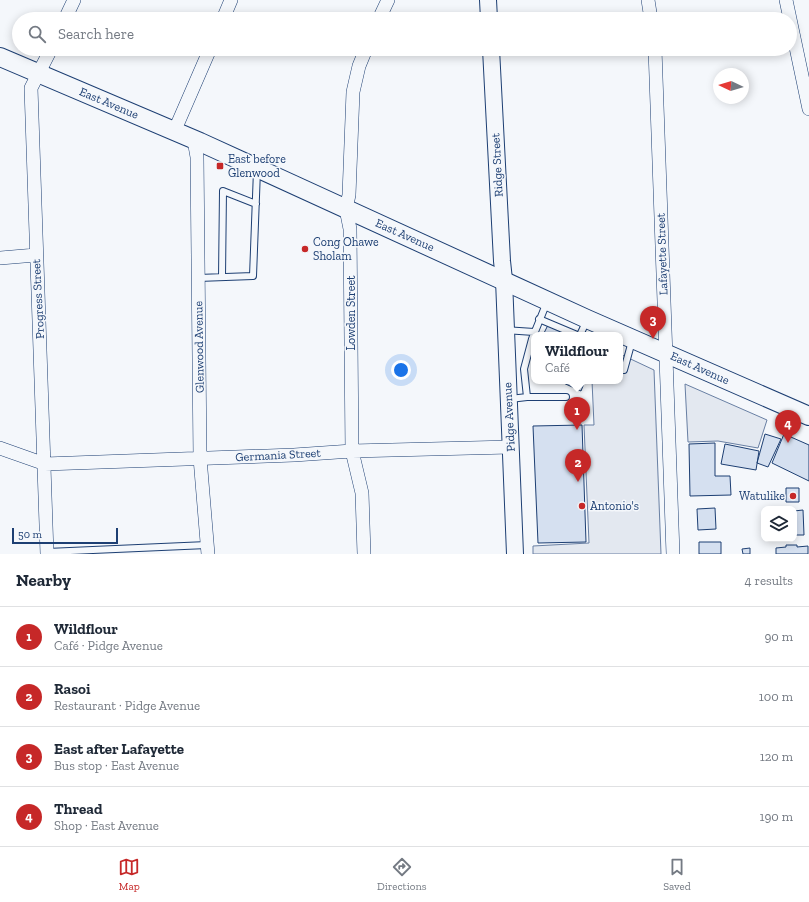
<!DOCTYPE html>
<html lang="en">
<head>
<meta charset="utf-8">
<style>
  :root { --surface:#fff; --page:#f6f6f7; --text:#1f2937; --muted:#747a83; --line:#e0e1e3; --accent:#c62828 }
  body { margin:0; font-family:"Zilla Slab",serif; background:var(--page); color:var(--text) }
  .controls { position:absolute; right:12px; bottom:12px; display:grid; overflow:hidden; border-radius:8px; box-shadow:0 2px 10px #0003 }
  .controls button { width:36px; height:36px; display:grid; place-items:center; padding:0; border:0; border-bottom:1px solid var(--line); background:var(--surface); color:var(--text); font:20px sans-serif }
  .compass { position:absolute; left:713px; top:68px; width:36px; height:36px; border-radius:50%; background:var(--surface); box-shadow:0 2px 10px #0003; rotate:274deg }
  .scale { position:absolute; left:12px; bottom:10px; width:106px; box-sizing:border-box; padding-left:4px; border:2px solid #1d3f73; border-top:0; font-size:11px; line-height:14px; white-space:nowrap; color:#1d3f73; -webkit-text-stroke:3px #f4f7fb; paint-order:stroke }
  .you { position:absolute; left:401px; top:370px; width:14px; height:14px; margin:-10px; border:3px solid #fff; border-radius:50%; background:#1a73e8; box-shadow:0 0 0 6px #1a73e833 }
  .badge { display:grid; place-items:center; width:26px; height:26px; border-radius:50%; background:var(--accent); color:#fff; font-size:13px; font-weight:700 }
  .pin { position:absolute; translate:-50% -33px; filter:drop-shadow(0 1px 2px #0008) }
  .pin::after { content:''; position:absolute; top:21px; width:14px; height:12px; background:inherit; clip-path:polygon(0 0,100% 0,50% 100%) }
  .popup { position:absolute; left:531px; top:332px; width:92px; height:52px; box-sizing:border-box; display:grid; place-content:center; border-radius:8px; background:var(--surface); filter:drop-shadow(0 1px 3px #0005); font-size:13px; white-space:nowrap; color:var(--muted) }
  .popup b { font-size:15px; color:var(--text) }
  .popup::after { content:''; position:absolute; left:50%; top:100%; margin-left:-8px; border:8px solid transparent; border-top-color:var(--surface) }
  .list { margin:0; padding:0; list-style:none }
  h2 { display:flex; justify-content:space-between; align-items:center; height:52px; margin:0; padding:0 16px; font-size:17px }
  h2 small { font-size:13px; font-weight:400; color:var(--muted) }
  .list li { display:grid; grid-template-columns:26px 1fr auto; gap:12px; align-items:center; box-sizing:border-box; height:60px; padding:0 16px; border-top:1px solid var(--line) }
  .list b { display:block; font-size:15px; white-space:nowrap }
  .list p { margin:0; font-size:13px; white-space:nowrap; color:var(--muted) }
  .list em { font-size:13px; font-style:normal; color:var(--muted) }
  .icon { flex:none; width:22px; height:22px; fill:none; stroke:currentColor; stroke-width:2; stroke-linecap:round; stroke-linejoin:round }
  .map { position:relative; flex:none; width:809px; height:554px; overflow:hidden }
  .search { position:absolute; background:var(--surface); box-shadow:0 2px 10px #0003; left:12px; right:12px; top:12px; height:44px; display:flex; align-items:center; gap:10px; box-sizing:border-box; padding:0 14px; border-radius:22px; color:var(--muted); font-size:15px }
  .sheet { height:292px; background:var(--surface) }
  nav { display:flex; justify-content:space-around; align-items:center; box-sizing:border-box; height:56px; border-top:1px solid var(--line); background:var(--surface); font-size:11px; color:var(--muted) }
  nav a { display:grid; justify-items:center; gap:2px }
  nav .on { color:var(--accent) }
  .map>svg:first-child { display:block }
  .parking { fill:#e3e8f0; stroke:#687fa3 }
  .building { fill:#d5e0f0; stroke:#1d3f73 }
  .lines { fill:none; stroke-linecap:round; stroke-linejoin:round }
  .service-casing { stroke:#1d3f73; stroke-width:8 }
  .minor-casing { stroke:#1d3f73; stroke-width:14 }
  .tertiary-casing { stroke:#1d3f73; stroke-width:18 }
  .secondary-casing { stroke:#1d3f73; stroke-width:20 }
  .service { stroke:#f4f7fb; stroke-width:6 }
  .minor { stroke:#f4f7fb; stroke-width:13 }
  .tertiary { stroke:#f4f7fb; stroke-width:16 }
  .secondary { stroke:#f4f7fb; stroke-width:18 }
  .poi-dot { fill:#c62828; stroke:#f4f7fb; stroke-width:1.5 }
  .labels { text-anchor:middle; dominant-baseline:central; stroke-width:3; stroke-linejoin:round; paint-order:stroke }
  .street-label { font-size:12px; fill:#1d3f73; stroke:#f4f7fb }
  .poi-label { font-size:12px; fill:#1d3f73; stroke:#f4f7fb; text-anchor:start }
</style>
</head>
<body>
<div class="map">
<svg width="809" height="554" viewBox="0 0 809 554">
  <rect width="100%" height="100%" fill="#f4f7fb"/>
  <!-- parking -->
  <path class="parking" d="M620 354 654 370 661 554H533V546L589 543 584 425H594L592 381H620Z
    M685 384 767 420 758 448 718 441 688 442Z"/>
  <!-- building -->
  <path class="building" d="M548 325 567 333 566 335H543Z
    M559 381H585L581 391Z
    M582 425 586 542 538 543 533 426Z
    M765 434 781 439 768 467 757 463Z
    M784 434 809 445V481L772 463Z
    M715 443V476H730L731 495 690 496 689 444Z
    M725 444 759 451 756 470 721 464Z
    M786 488H799V502H786Z
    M715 508 716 529 698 530 697 509Z
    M803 510 804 535H794V511Z
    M699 542H721V554H699Z
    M786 545H797V547L808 546V554H776V548L786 547Z
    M750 548V554H743L742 549Z"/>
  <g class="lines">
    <defs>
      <path id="service" d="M222 277 223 191 256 204
        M198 278 253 276 257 170
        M539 319 577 335
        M506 330 534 332
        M580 335 587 320
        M534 340 532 339 547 302
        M624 370 632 341
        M527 397 524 369 532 339
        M510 399 527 397H566
        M47 552 207 545"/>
      <path id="minor" d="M648 0 651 19
        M786 0 809 109
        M65 19 74 0
        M223 19 231 0
        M379 19 388 0
        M655 49 673 554
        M174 132 210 49
        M194 140 197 157 200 458 208 554
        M0 258 36 255
        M0 448 45 464 294 455 352 451 511 447
        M47 554 31 88 51 49
        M364 554 362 493 352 451 350 229 346 209 349 195 353 92 359 66 366 49"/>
      <path id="tertiary" d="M488 0 489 19
        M491 49 502 261 504 280 515 554"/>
      <path id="secondary" d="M0 57 200 142 587 319 809 416"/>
    </defs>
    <!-- service casing -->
    <use href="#service" class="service-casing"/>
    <!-- minor casing -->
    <use href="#minor" class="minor-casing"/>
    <!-- tertiary casing -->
    <use href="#tertiary" class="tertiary-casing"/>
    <!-- secondary casing -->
    <use href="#secondary" class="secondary-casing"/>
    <!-- service -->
    <use href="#service" class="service"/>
    <!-- minor -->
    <use href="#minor" class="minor"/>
    <!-- tertiary -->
    <use href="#tertiary" class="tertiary"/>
    <!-- secondary -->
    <use href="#secondary" class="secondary"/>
  </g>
  <!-- markers -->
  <g class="poi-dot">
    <rect x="216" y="162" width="8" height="8" rx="2"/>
    <circle cx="305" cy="249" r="4"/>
    <circle cx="793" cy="496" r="4"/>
    <circle cx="582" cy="506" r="4"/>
  </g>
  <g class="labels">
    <!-- street labels -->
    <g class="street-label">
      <text transform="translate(109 103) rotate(23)">East Avenue</text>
      <text transform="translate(497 165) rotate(-93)">Ridge Street</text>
      <text transform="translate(405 235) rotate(24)">East Avenue</text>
      <text transform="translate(662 254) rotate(-92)">Lafayette Street</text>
      <text transform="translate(38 299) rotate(-93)">Progress Street</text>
      <text transform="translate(351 313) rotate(-90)">Lowden Street</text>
      <text transform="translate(199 347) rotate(-91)">Glenwood Avenue</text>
      <text transform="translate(700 368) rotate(24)">East Avenue</text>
      <text transform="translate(509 417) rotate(-93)">Pidge Avenue</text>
      <text transform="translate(278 455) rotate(-3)">Germania Street</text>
    </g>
    <!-- poi labels -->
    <g class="poi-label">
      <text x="228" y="159">East before<tspan x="228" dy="14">Glenwood</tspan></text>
      <text x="313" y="242">Cong Ohawe<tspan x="313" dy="14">Sholam</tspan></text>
      <text x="785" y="496" text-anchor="end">Watulike</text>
      <text x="590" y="506">Antonio's</text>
    </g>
  </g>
</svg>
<div class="controls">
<button><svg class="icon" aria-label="layers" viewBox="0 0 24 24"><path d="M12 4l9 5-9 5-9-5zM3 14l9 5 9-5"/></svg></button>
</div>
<svg class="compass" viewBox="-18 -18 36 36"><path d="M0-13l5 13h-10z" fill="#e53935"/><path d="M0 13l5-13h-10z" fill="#747a83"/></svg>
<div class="scale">50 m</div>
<div class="you"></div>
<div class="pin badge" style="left:577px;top:430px">1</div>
<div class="popup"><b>Wildflour</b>Café</div>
<div class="pin badge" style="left:578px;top:482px">2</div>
<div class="pin badge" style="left:653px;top:339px">3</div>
<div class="pin badge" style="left:788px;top:443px">4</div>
<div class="search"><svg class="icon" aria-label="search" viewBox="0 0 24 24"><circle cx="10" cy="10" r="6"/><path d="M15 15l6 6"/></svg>Search here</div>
</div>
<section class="sheet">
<h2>Nearby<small>4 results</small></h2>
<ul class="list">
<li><span class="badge">1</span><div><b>Wildflour</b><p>Café · Pidge Avenue</p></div><em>90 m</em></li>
<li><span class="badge">2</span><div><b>Rasoi</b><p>Restaurant · Pidge Avenue</p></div><em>100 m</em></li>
<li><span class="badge">3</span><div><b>East after Lafayette</b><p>Bus stop · East Avenue</p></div><em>120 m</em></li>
<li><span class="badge">4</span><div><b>Thread</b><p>Shop · East Avenue</p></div><em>190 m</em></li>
</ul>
</section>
<nav>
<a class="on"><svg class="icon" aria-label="map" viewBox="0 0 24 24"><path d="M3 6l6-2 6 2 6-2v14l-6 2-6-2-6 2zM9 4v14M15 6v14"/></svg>Map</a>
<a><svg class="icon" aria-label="directions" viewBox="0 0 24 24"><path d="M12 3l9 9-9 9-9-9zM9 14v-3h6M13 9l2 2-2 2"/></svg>Directions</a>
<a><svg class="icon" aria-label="saved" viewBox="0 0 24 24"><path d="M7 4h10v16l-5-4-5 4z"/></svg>Saved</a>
</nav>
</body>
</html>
